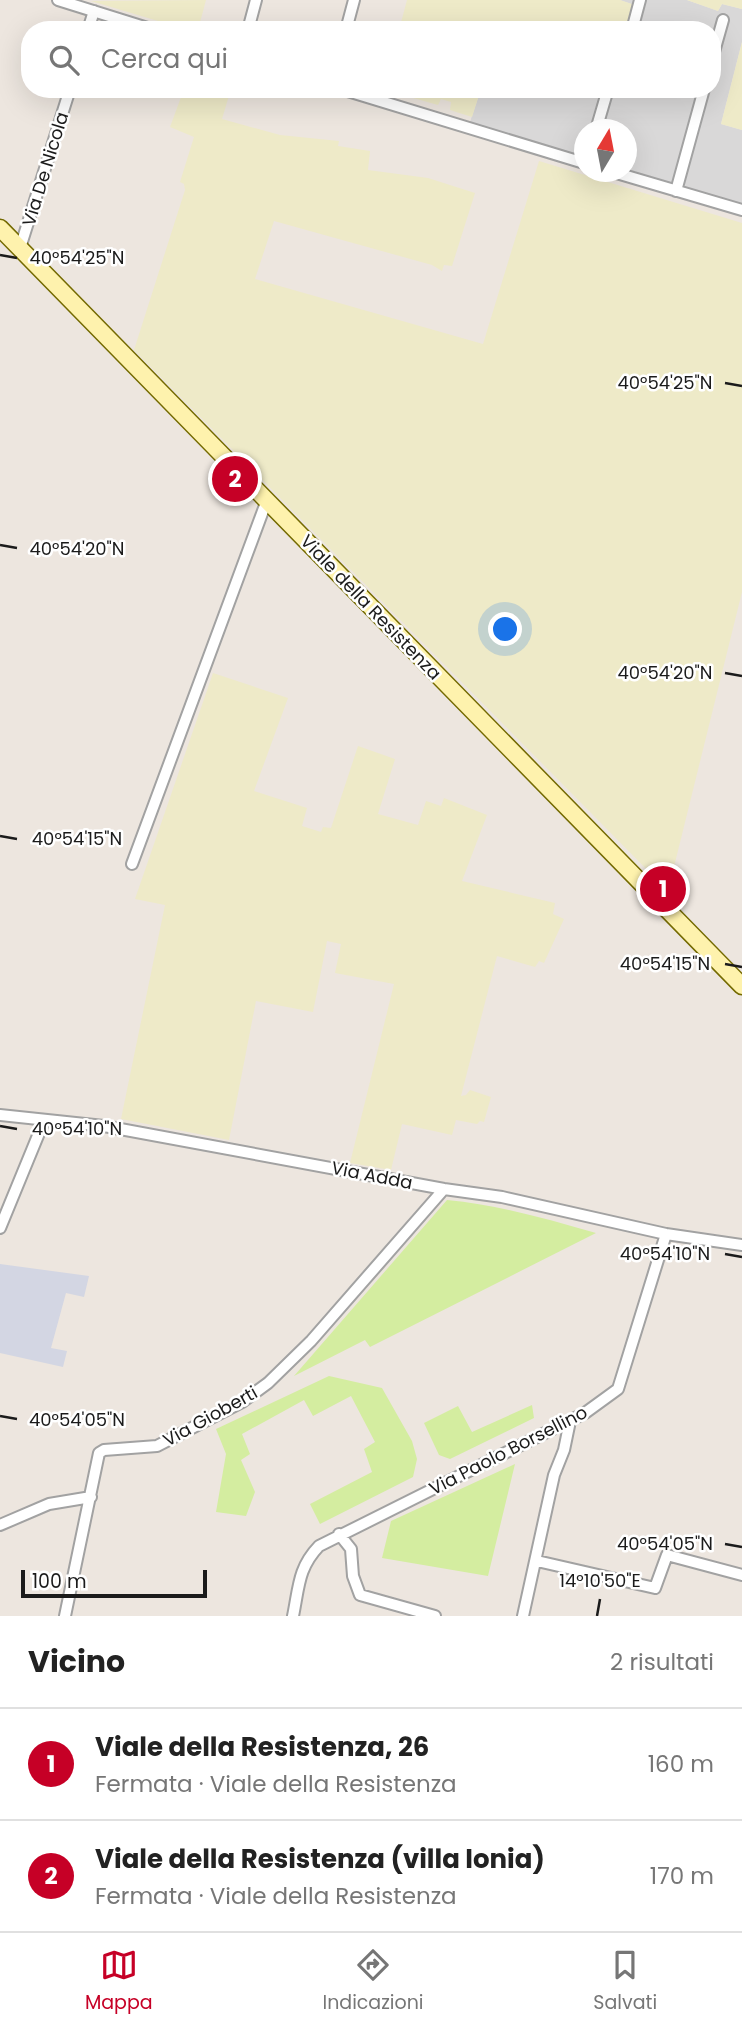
<!DOCTYPE html>
<html lang="it">
<head>
<meta charset="utf-8">
<style>
  :root { --surface:#fff; --page:#f2f2f2; --text:#222; --muted:#767676; --line:#e0e0e0; --accent:#c60026 }
  body { margin:0; font-family:Poppins,sans-serif; background:var(--page); color:var(--text) }
  .compass { position:absolute; left:574px; top:119px; width:63px; height:63px; border-radius:50%; background:var(--surface); box-shadow:0 7px 28px #0002; rotate:10deg }
  .scale { position:absolute; left:21px; bottom:18px; width:186px; box-sizing:border-box; padding-left:7px; border:4px solid #1b1b1b; border-top:0; font-size:19px; line-height:24px; white-space:nowrap; color:#1b1b1b; -webkit-text-stroke:5px #fff; paint-order:stroke }
  .you { position:absolute; left:506px; top:630px; width:24px; height:24px; margin:-18px; border:5px solid #fff; border-radius:50%; background:#1a73e8; box-shadow:0 0 0 10px #1a73e833 }
  .badge { display:grid; place-items:center; width:46px; height:46px; border-radius:50%; background:var(--accent); color:#fff; font-size:23px; font-weight:700 }
  .pin { position:absolute; translate:-50% -50%; border:4px solid #fff; box-shadow:0 2px 7px #0006 }
  .list { margin:0; padding:0; list-style:none }
  h2 { display:flex; justify-content:space-between; align-items:center; height:91px; margin:0; padding:0 28px; font-size:30px }
  h2 small { font-size:23px; font-weight:400; color:var(--muted) }
  .list li { display:grid; grid-template-columns:46px 1fr auto; gap:21px; align-items:center; box-sizing:border-box; height:112px; padding:0 28px; border-top:2px solid var(--line) }
  .list b { display:block; font-size:26px; white-space:nowrap }
  .list p { margin:0; font-size:23px; white-space:nowrap; color:var(--muted) }
  .list em { font-size:23px; font-style:normal; color:var(--muted) }
  .icon { flex:none; width:38px; height:38px; fill:none; stroke:currentColor; stroke-width:2; stroke-linecap:round; stroke-linejoin:round }
  .map { position:relative; flex:none; width:742px; height:1616px; overflow:hidden }
  .search { position:absolute; background:var(--surface); box-shadow:0 7px 28px #0002; left:21px; right:21px; top:21px; height:77px; display:flex; align-items:center; gap:18px; box-sizing:border-box; padding:0 24px; border-radius:28px; color:var(--muted); font-size:26px }
  .sheet { height:315px; background:var(--surface) }
  nav { display:flex; justify-content:space-around; align-items:center; box-sizing:border-box; height:98px; border-top:2px solid var(--line); background:var(--surface); font-size:19px; color:var(--muted) }
  nav a { display:grid; justify-items:center; gap:4px }
  nav .on { color:var(--accent) }
  .map>svg:first-child { display:block }
  .residential { fill:#d9d8d8 }
  .farmland { fill:#eeeac8 }
  .grass { fill:#d4eda0 }
  .plaza { fill:#d3d6e3 }
  .lines { fill:none; stroke-linecap:round; stroke-linejoin:round }
  .minor-casing { stroke:#a2a2a2; stroke-width:14 }
  .secondary-casing { stroke:#746a00; stroke-width:19 }
  .minor { stroke:#fff; stroke-width:10 }
  .secondary { stroke:#fef2ad; stroke-width:16 }
  .ticks { fill:none; stroke:#1b1b1b; stroke-width:2.5 }
  .labels { text-anchor:middle; dominant-baseline:central; stroke-width:5; stroke-linejoin:round; paint-order:stroke }
  .street-label { font-size:18px; fill:#1b1b1b; stroke:#fff }
  .ticks-label { font-size:18px; text-anchor:middle; fill:#1b1b1b; stroke:#fff; stroke-width:5; stroke-linejoin:round; paint-order:stroke }
</style>
</head>
<body>
<div class="map">
<svg width="742" height="1616" viewBox="0 0 742 1616">
  <rect width="100%" height="100%" fill="#ede6df"/>
  <!-- residential -->
  <path class="residential" d="M620 0H687L718 11 722 4 742 9V42L721 124 742 130V205L627 169 626 130H584V157L470 122 481 89H712V30H627L634 5Z"/>
  <!-- farmland -->
  <path class="farmland" d="M206 0 198 30H188L91 1Z
    M407 0H620L635 5 627 30H399Z
    M687 0H742V9L722 4 718 11Z
    M742 42V130L721 124Z
    M184 89H231L222 119 280 135 339 141 338 146 370 151 368 170 428 178 475 193 452 266 444 265 442 271 432 265 274 221 255 279 483 344 539 161 742 223V592L668 891 134 350 185 190 184 184 180 182 194 137 170 127Z
    M392 89H481L472 117 450 110 451 102 441 99 438 105 392 92Z
    M213 673 288 698 254 791 307 808 302 826 321 832 323 827 331 828 358 746 395 759 378 814 418 825 426 801 441 806 444 798 487 815 462 881 555 903 553 914 564 919 544 963 539 961 535 967 497 956 461 1096 466 1095 470 1090 491 1097 484 1122 480 1121 477 1124 456 1120 452 1135 402 1124 391 1170 350 1163 394 984 335 973 341 944 327 941 313 1012 256 1001 229 1140 121 1119 165 905 135 899Z"/>
  <!-- grass -->
  <path class="grass" d="M447 1200C499 1205 546 1219 596 1233L370 1347 365 1340 294 1376Z
    M329 1376 382 1388 412 1441 417 1459 413 1477 320 1524 310 1504 372 1472 364 1449 375 1442 351 1396 313 1416 304 1400 242 1434 250 1454 241 1460 255 1492 246 1516 216 1512 226 1454 216 1429Z
    M532 1405 534 1418 450 1459 439 1455 424 1423 458 1406 472 1432Z
    M515 1464 488 1576 382 1558 391 1521Z"/>
  <!-- plaza -->
  <path class="plaza" d="M0 1264 89 1276 84 1297 66 1293 51 1348 67 1351 63 1367 0 1353Z"/>
  <g class="lines">
    <defs>
      <path id="minor" d="M58 0 154 30
        M88 30 94 11
        M248 30 256 0
        M346 30 354 0
        M632 30 640 0
        M712 59 723 20
        M341 89 584 163
        M596 130 608 89
        M613 172 742 210
        M676 191 704 89
        M20 248 70 89
        M132 864 267 500
        M0 1115 104 1126 444 1189 502 1197 666 1234 742 1245
        M0 1228 44 1121
        M0 1525 49 1504 91 1497
        M339 1534 351 1549 353 1576 360 1595 435 1616
        M537 1561 655 1588 667 1555 742 1575
        M65 1616 99 1453 104 1450 157 1446 242 1402 268 1383 311 1341 444 1189
        M293 1616C299 1587 298 1568 319 1546L585 1413 618 1389 666 1234
        M523 1616 554 1475 564 1450 570 1421"/>
      <path id="secondary" d="M0 228 742 986"/>
    </defs>
    <!-- minor casing -->
    <use href="#minor" class="minor-casing"/>
    <!-- secondary casing -->
    <use href="#secondary" class="secondary-casing"/>
    <!-- minor -->
    <use href="#minor" class="minor"/>
    <!-- secondary -->
    <use href="#secondary" class="secondary"/>
  </g>
  <!-- ticks -->
  <path class="ticks" d="M0 255 17 258M725 383 742 386M0 545 17 548M725 673 742 676M0 836 17 839M725 964 742 967M0 1126 17 1129M725 1254 742 1257M0 1416 17 1419M725 1544 742 1547M597 1616 600 1599"/>
  <g class="labels">
    <!-- street labels -->
    <g class="street-label">
      <text transform="translate(45 169) rotate(-73)">Via De Nicola</text>
      <text transform="translate(371 607) rotate(46)">Viale della Resistenza</text>
      <text transform="translate(372 1175) rotate(11)">Via Adda</text>
      <text transform="translate(210 1416) rotate(-29)">Via Gioberti</text>
      <text transform="translate(508 1450) rotate(-27)">Via Paolo Borsellino</text>
    </g>
  </g>
  <g class="ticks-label">
    <text x="77" y="264">40°54'25"N</text>
    <text x="665" y="389">40°54'25"N</text>
    <text x="77" y="555">40°54'20"N</text>
    <text x="665" y="679">40°54'20"N</text>
    <text x="77" y="845">40°54'15"N</text>
    <text x="665" y="970">40°54'15"N</text>
    <text x="77" y="1135">40°54'10"N</text>
    <text x="665" y="1260">40°54'10"N</text>
    <text x="77" y="1426">40°54'05"N</text>
    <text x="665" y="1550">40°54'05"N</text>
    <text x="600" y="1587">14°10'50"E</text>
  </g>
</svg>
<svg class="compass" viewBox="-18 -18 36 36"><path d="M0-13l5 13h-10z" fill="#e53935"/><path d="M0 13l5-13h-10z" fill="#767676"/></svg>
<div class="scale">100 m</div>
<div class="you"></div>
<div class="pin badge" style="left:663px;top:889px">1</div>
<div class="pin badge" style="left:235px;top:479px">2</div>
<div class="search"><svg class="icon" aria-label="search" viewBox="0 0 24 24"><circle cx="10" cy="10" r="6"/><path d="M15 15l6 6"/></svg>Cerca qui</div>
</div>
<section class="sheet">
<h2>Vicino<small>2 risultati</small></h2>
<ul class="list">
<li><span class="badge">1</span><div><b>Viale della Resistenza, 26</b><p>Fermata · Viale della Resistenza</p></div><em>160 m</em></li>
<li><span class="badge">2</span><div><b>Viale della Resistenza (villa Ionia)</b><p>Fermata · Viale della Resistenza</p></div><em>170 m</em></li>
</ul>
</section>
<nav>
<a class="on"><svg class="icon" aria-label="map" viewBox="0 0 24 24"><path d="M3 6l6-2 6 2 6-2v14l-6 2-6-2-6 2zM9 4v14M15 6v14"/></svg>Mappa</a>
<a><svg class="icon" aria-label="directions" viewBox="0 0 24 24"><path d="M12 3l9 9-9 9-9-9zM9 14v-3h6M13 9l2 2-2 2"/></svg>Indicazioni</a>
<a><svg class="icon" aria-label="saved" viewBox="0 0 24 24"><path d="M7 4h10v16l-5-4-5 4z"/></svg>Salvati</a>
</nav>
</body>
</html>
